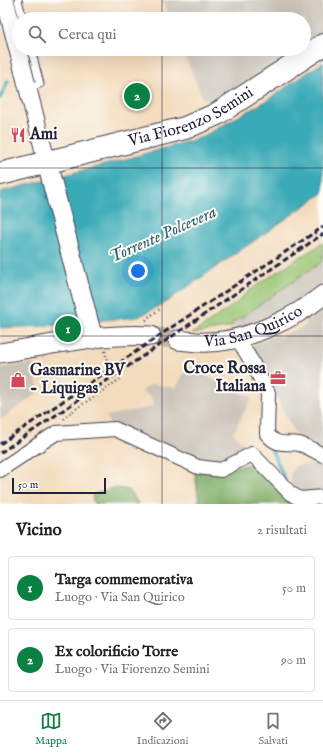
<!DOCTYPE html>
<html lang="it">
<head>
<meta charset="utf-8">
<style>
  :root { --surface:#fff; --page:#f6f6f6; --text:#202124; --muted:#757577; --line:#e0e0e0; --accent:#0b8043 }
  body { margin:0; font-family:"IM FELL English",serif; background:var(--page); color:var(--text) }
  .scale { position:absolute; left:12px; bottom:10px; width:94px; box-sizing:border-box; padding-left:4px; border:2px solid #22223b; border-top:0; font-size:11px; line-height:14px; white-space:nowrap; color:#22223b; -webkit-text-stroke:3px #fdfcf7; paint-order:stroke }
  .you { position:absolute; left:138px; top:271px; width:14px; height:14px; margin:-10px; border:3px solid #fff; border-radius:50%; background:#1a73e8; box-shadow:0 0 0 6px #1a73e833 }
  .badge { display:grid; place-items:center; width:26px; height:26px; border-radius:50%; background:var(--accent); color:#fff; font-size:13px; font-weight:700 }
  .pin { position:absolute; translate:-50% -50%; border:2px solid #fff; box-shadow:0 1px 4px #0006 }
  .list { margin:0; padding:0; list-style:none }
  h2 { display:flex; justify-content:space-between; align-items:center; height:52px; margin:0; padding:0 16px; font-size:17px }
  h2 small { font-size:13px; font-weight:400; color:var(--muted) }
  .list li { display:grid; grid-template-columns:26px 1fr auto; gap:12px; align-items:center; box-sizing:border-box; height:64px; margin:0 8px 8px; padding:0 8px; border:1px solid var(--line); border-radius:4px }
  .list b { display:block; font-size:15px; white-space:nowrap }
  .list p { margin:0; font-size:13px; white-space:nowrap; color:var(--muted) }
  .list em { font-size:13px; font-style:normal; color:var(--muted) }
  .icon { flex:none; width:22px; height:22px; fill:none; stroke:currentColor; stroke-width:2; stroke-linecap:round; stroke-linejoin:round }
  .map { position:relative; flex:none; width:323px; height:504px; overflow:hidden }
  .search { position:absolute; background:var(--surface); box-shadow:0 4px 16px #0002; left:12px; right:12px; top:12px; height:44px; display:flex; align-items:center; gap:10px; box-sizing:border-box; padding:0 14px; border-radius:22px; color:var(--muted); font-size:15px }
  .sheet { height:196px; background:var(--surface) }
  nav { display:flex; justify-content:space-around; align-items:center; box-sizing:border-box; height:56px; border-top:1px solid var(--line); background:var(--surface); font-size:11px; color:var(--muted) }
  nav a { display:grid; justify-items:center; gap:2px }
  nav .on { color:var(--accent) }
  .map>svg:first-child { display:block }
  .industrial { fill:#cac3b8 }
  .green { fill:#99c472; stroke:#5e7356 }
  .forest { fill:#7aaa64; stroke:#4e6650 }
  .water { fill:#3aaab7; stroke:#2e6679 }
  .lines { fill:none; stroke-linecap:round; stroke-linejoin:round }
  .stream { stroke:#3aaab7; stroke-width:4 }
  .secondary-tunnel { stroke:#c9b7a3; stroke-width:19; stroke-dasharray:19 10; stroke-linecap:butt }
  .service-casing { stroke:#413e4e; stroke-width:9 }
  .minor-casing { stroke:#413e4e; stroke-width:16 }
  .tertiary-casing { stroke:#413e4e; stroke-width:19 }
  .secondary-casing { stroke:#413e4e; stroke-width:21 }
  .primary-casing { stroke:#413e4e; stroke-width:24 }
  .path { stroke:#413e4e; stroke-width:2.5; stroke-dasharray:1 3; stroke-linecap:butt }
  .service { stroke:#fff; stroke-width:7 }
  .minor { stroke:#fff; stroke-width:14 }
  .tertiary { stroke:#fff; stroke-width:17 }
  .secondary { stroke:#fff; stroke-width:19 }
  .primary { stroke:#fff; stroke-width:22 }
  .rail { stroke:#22223b; stroke-width:3; stroke-dasharray:6 3; stroke-linecap:butt }
  .grid { fill:none; stroke:#22223b; stroke-width:1; stroke-opacity:0.55 }
  .labels { text-anchor:middle; dominant-baseline:central; stroke-width:4; stroke-linejoin:round; paint-order:stroke }
  .street-label { font-size:16px; fill:#22223b; stroke:#fdfcf7 }
  .poi-label { font-size:16px; font-weight:bold; fill:#22223b; stroke:#fdfcf7; text-anchor:start }
  .water-label { font-size:17px; font-style:italic; fill:#2d5f73; stroke:#fdfcf7 }
</style>
</head>
<body>
<div class="map">
<svg width="323" height="504" viewBox="0 0 323 504">
  <rect width="100%" height="100%" fill="#fdfcf7"/>
  <filter id="ink" filterUnits="userSpaceOnUse"><feTurbulence type="fractalNoise" baseFrequency=".025" numOctaves="2"/><feDisplacementMap in="SourceGraphic" scale="8" xChannelSelector="R" yChannelSelector="G"/><feConvolveMatrix kernelMatrix="1 2 1 2 8 2 1 2 1" color-interpolation-filters="sRGB"/></filter>
  <filter id="wash" filterUnits="userSpaceOnUse"><feTurbulence type="fractalNoise" baseFrequency=".012" numOctaves="4" result="noise"/><feDisplacementMap in="SourceGraphic" scale="16" xChannelSelector="R" yChannelSelector="G"/><feGaussianBlur stdDeviation="0.9" result="paint"/><feColorMatrix in="noise" values="0 0 0 0 0 0 0 0 0 0 0 0 0 0 0 0 0 1.4 0 .05"/><feComposite in="paint" operator="in"/></filter>
  <g filter="url(#wash)">
    <rect width="100%" height="100%" fill="#f3dcbd"/>
    <!-- industrial -->
    <path class="industrial" d="M162 0H323V33L304 45V19H170Z
      M182 49H298L218 100 203 99Z
      M323 261V282L299 300 254 323 241 327H231L233 322 239 319Z
      M323 309V450L298 439 251 346 277 334 279 337 307 325 305 321 311 318 310 316Z
      M33 363 39 392 0 420V368Z
      M187 367 252 397 233 433 246 447 222 464 216 465 117 425H110L106 416 151 407 154 403 151 397 142 391 152 384 176 388Z
      M316 463 323 469V491L301 493 292 487 290 476 295 466Z"/>
    <!-- green -->
    <path class="green" d="M323 243V261L239 319 233 322 231 327 192 334 235 304 250 290 295 260Z"/>
    <!-- forest -->
    <path class="forest" d="M257 463 297 504H199L195 473Z
      M113 488H119L129 490 139 504H94L92 497 94 494Z"/>
    <!-- water -->
    <path class="water" d="M323 62V193L163 304 138 317 44 326 0 328V192L119 161 200 138 266 101Z"/>
    <g class="lines">
      <!-- stream -->
      <path class="stream" d="M26 49 27 53
        M0 98 8 81
        M270 445 285 480"/>
    </g>
  </g>
  <g filter="url(#ink)">
    <g class="lines">
      <!-- secondary-tunnel -->
      <path class="secondary-tunnel" d="M151 336 178 340"/>
      <defs>
        <path id="service" d="M18 0 23 19
          M28 87 40 84 31 49"/>
        <path id="minor" d="M237 338 252 362 268 393 267 434C279 448 285 441 299 444 307 446 316 452 323 455
          M0 470 56 433 115 429 198 467 221 470 252 454 290 493 308 504
          M301 499 323 497"/>
        <path id="tertiary" d="M5 0 47 163"/>
        <g id="secondary">
          <path d="M47 163 93 339"/>
          <path id="s1" d="M178 340C188 341 198 343 208 342 245 342 295 318 323 295"/>
          <path d="M0 353C50 345 101 333 151 336"/>
        </g>
        <g id="primary">
          <path id="s2" d="M0 174 185 128 217 114 323 45"/>
        </g>
      </defs>
      <!-- service casing -->
      <use href="#service" class="service-casing"/>
      <!-- minor casing -->
      <use href="#minor" class="minor-casing"/>
      <!-- tertiary casing -->
      <use href="#tertiary" class="tertiary-casing"/>
      <!-- secondary casing -->
      <use href="#secondary" class="secondary-casing"/>
      <!-- primary casing -->
      <use href="#primary" class="primary-casing"/>
      <!-- path -->
      <path class="path" d="M146 320 150 316 160 309
        M105 351 107 360
        M64 419 67 415 120 379"/>
      <!-- service -->
      <use href="#service" class="service"/>
      <!-- minor -->
      <use href="#minor" class="minor"/>
      <!-- tertiary -->
      <use href="#tertiary" class="tertiary"/>
      <!-- secondary -->
      <use href="#secondary" class="secondary"/>
      <!-- primary -->
      <use href="#primary" class="primary"/>
      <!-- rail -->
      <path class="rail" d="M0 444 175 325 323 227
        M0 453 323 234"/>
    </g>
  </g>
  <!-- grid -->
  <path class="grid" d="M162 0V19M162 49V504M0 168H323M0 336H323"/>
  <!-- icons -->
  <defs>
    <symbol id="restaurant-bare" viewBox="-9 -9 18 18"><path d="M-5-6h1v4h1v-4h1v4h1v-4h1v5L-1.5 .5V6h-2V.5L-5-1ZM5-6V6H3V1.5H1.5Q1.5-4 5-6Z" fill="#d1495b" stroke="#fdfcf7" stroke-width="2.5" paint-order="stroke"/></symbol>
    <symbol id="office-bare" viewBox="-9 -9 18 18"><path d="M-6-3h4V-5.5h4V-3h4V5H-6ZM-1-4.5V-3h2v-1.5ZM-6 0V1H6V0Z" fill="#d1495b" stroke="#fdfcf7" stroke-width="2.5" paint-order="stroke"/></symbol>
    <symbol id="shop-bare" viewBox="-9 -9 18 18"><path d="M-5-2.5h2.3a2.7 3.5 0 0 1 5.4 0H5L5.5 6h-11ZM-1.5-2.5h3a1.5 2.3 0 0 0-3 0Z" fill="#d1495b" stroke="#fdfcf7" stroke-width="2.5" paint-order="stroke"/></symbol>
  </defs>
  <g fill-rule="evenodd">
    <use href="#restaurant-bare" x="7" y="124" width="22" height="22"/>
    <use href="#office-bare" x="267" y="367" width="22" height="22"/>
    <use href="#shop-bare" x="7" y="369" width="22" height="22"/>
  </g>
  <g class="labels">
    <!-- street labels -->
    <g class="street-label">
      <text stroke="none"><textPath href="#s2" startOffset="200">Via Fiorenzo Semini</textPath></text>
      <text stroke="none"><textPath href="#s1" startOffset="78">Via San Quirico</textPath></text>
    </g>
    <!-- poi labels -->
    <g class="poi-label">
      <text x="30" y="135">Ami</text>
      <text x="266" y="369" text-anchor="end">Croce Rossa<tspan x="266" dy="18">Italiana</tspan></text>
      <text x="30" y="371">Gasmarine BV<tspan x="30" dy="18">- Liquigas</tspan></text>
    </g>
    <!-- water labels -->
    <g class="water-label">
      <text transform="translate(163 235) rotate(-24)">Torrente Polcevera</text>
    </g>
  </g>
</svg>
<div class="scale">50 m</div>
<div class="you"></div>
<div class="pin badge" style="left:68px;top:329px">1</div>
<div class="pin badge" style="left:137px;top:96px">2</div>
<div class="search"><svg class="icon" aria-label="search" viewBox="0 0 24 24"><circle cx="10" cy="10" r="6"/><path d="M15 15l6 6"/></svg>Cerca qui</div>
</div>
<section class="sheet">
<h2>Vicino<small>2 risultati</small></h2>
<ul class="list">
<li><span class="badge">1</span><div><b>Targa commemorativa</b><p>Luogo · Via San Quirico</p></div><em>50 m</em></li>
<li><span class="badge">2</span><div><b>Ex colorificio Torre</b><p>Luogo · Via Fiorenzo Semini</p></div><em>90 m</em></li>
</ul>
</section>
<nav>
<a class="on"><svg class="icon" aria-label="map" viewBox="0 0 24 24"><path d="M3 6l6-2 6 2 6-2v14l-6 2-6-2-6 2zM9 4v14M15 6v14"/></svg>Mappa</a>
<a><svg class="icon" aria-label="directions" viewBox="0 0 24 24"><path d="M12 3l9 9-9 9-9-9zM9 14v-3h6M13 9l2 2-2 2"/></svg>Indicazioni</a>
<a><svg class="icon" aria-label="saved" viewBox="0 0 24 24"><path d="M7 4h10v16l-5-4-5 4z"/></svg>Salvati</a>
</nav>
</body>
</html>
